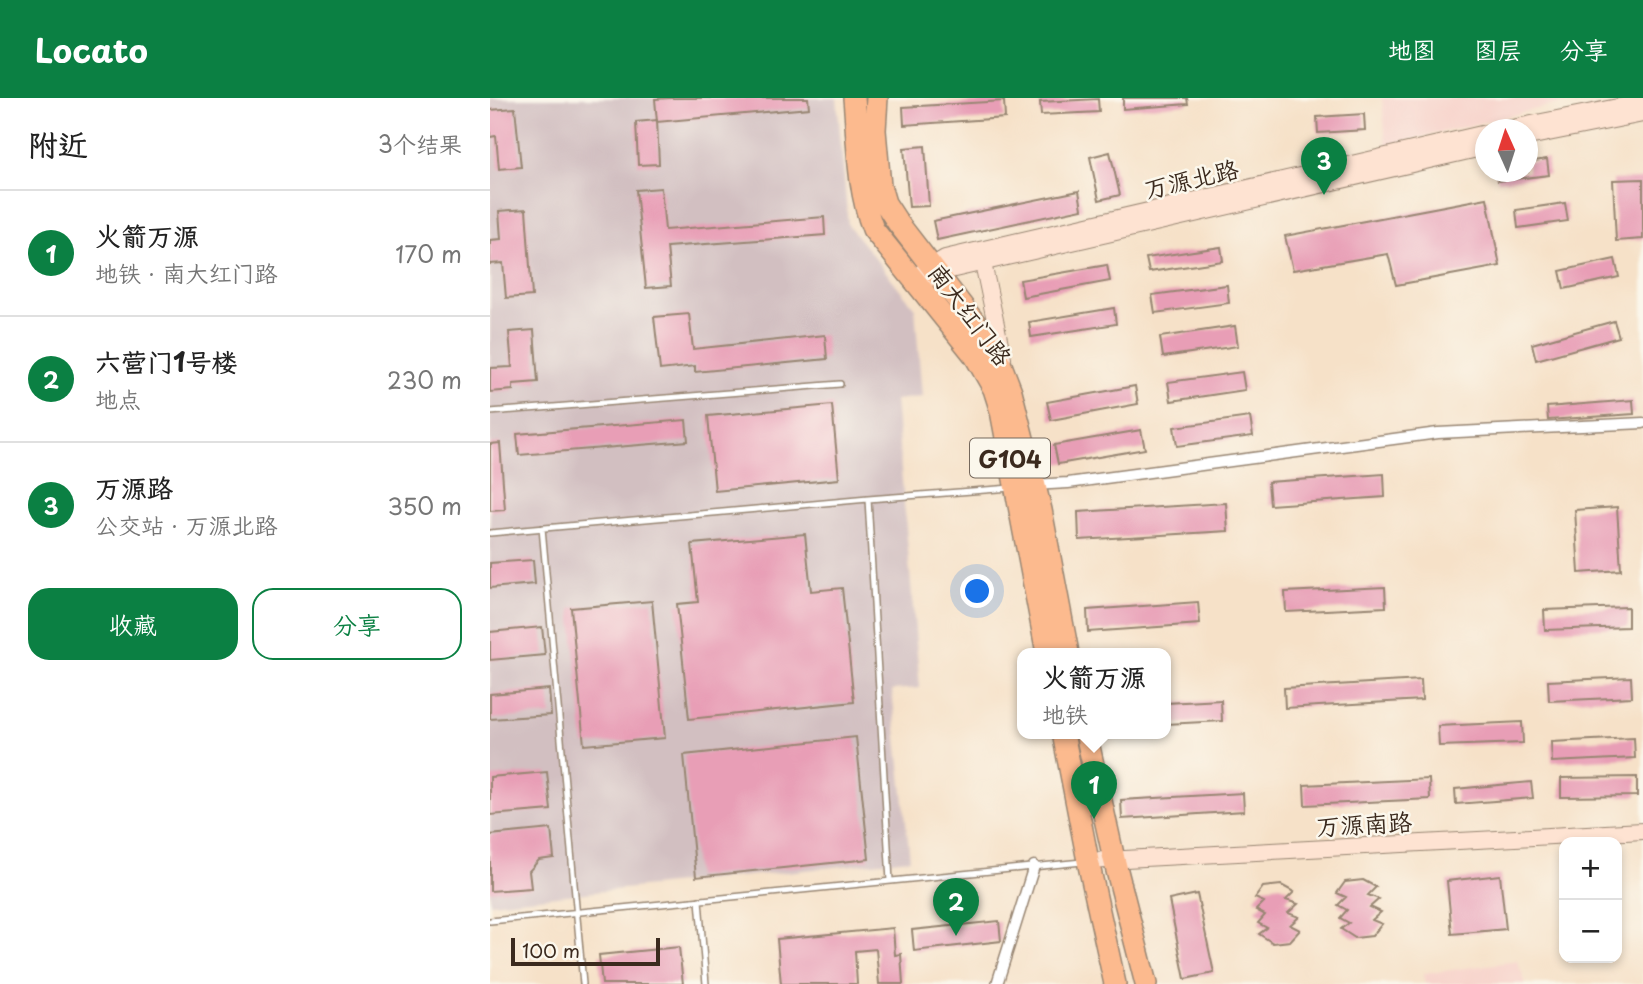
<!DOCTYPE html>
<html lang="zh">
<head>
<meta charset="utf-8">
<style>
  :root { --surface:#fff; --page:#f6f6f6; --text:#222; --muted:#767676; --line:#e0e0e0; --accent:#0b8043 }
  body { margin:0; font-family:"Playpen Sans","LXGW WenKai TC",sans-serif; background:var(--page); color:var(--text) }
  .controls { position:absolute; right:21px; bottom:21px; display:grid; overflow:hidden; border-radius:14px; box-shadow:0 4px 10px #0003 }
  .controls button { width:63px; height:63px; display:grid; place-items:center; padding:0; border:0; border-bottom:2px solid var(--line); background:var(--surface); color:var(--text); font:35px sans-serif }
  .compass { position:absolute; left:985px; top:21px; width:63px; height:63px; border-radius:50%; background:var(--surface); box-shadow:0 4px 10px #0003; rotate:357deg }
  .scale { position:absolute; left:21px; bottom:18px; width:149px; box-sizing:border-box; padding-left:7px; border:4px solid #3b2a1e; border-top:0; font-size:19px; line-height:24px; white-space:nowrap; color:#3b2a1e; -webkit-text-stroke:5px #fbf7ec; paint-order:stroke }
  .you { position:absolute; left:488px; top:494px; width:24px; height:24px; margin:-18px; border:5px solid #fff; border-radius:50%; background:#1a73e8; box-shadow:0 0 0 10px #1a73e833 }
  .badge { display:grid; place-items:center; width:46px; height:46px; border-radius:50%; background:var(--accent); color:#fff; font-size:23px; font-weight:700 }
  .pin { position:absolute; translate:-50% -58px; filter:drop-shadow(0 2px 4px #0008) }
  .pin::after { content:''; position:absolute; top:37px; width:24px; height:21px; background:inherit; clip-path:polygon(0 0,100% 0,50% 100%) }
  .popup { position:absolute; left:527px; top:550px; width:154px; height:91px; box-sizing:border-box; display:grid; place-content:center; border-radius:14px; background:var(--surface); filter:drop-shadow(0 2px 5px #0005); font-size:23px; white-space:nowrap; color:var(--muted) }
  .popup b { font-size:26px; color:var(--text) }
  .popup::after { content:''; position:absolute; left:50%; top:100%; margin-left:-14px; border:14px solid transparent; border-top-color:var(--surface) }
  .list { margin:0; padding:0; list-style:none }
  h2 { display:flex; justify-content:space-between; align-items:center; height:91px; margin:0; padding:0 28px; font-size:30px }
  h2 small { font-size:23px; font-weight:400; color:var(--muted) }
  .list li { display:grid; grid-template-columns:46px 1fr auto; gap:21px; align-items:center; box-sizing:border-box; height:126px; padding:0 28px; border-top:2px solid var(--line) }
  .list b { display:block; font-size:26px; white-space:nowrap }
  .list p { margin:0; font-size:23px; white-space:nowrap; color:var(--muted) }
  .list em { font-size:23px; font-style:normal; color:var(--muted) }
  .actions { display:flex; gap:14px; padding:21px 28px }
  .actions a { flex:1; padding:16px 0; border:2px solid var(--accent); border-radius:21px; text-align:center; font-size:24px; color:var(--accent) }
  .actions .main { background:var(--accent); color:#fff }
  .map { position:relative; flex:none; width:1153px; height:886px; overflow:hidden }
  header { display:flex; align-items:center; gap:42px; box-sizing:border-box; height:98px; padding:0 35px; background:var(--accent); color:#fff }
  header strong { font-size:33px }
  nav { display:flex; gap:38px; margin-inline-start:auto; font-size:24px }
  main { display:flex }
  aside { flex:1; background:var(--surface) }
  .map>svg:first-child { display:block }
  .built { fill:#f7d1c9 }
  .industrial { fill:#d2bfc1 }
  .building { fill:#e89eb6 }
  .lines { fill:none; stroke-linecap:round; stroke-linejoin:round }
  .lane-casing { stroke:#988673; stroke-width:8 }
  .street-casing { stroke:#988673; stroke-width:13 }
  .secondary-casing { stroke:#988673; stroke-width:18 }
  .highway-casing { stroke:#988673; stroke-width:24 }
  .lane { stroke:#fff; stroke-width:5 }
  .street { stroke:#fff; stroke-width:10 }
  .secondary { stroke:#fee3d2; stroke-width:16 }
  .highway { stroke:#fcba8e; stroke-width:21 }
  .labels { text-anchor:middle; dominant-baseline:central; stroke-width:5; stroke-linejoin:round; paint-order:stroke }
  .shield { fill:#fbf7ec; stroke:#75685c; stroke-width:2 }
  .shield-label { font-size:23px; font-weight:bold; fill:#3b2a1e }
  .street-label { font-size:24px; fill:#3b2a1e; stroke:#fbf7ec }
</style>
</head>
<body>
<header>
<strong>Locato</strong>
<nav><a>地图</a><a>图层</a><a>分享</a></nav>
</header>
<main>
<aside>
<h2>附近<small>3个结果</small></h2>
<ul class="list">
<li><span class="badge">1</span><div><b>火箭万源</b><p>地铁 · 南大红门路</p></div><em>170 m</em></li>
<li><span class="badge">2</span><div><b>六营门1号楼</b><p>地点</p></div><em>230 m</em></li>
<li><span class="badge">3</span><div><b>万源路</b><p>公交站 · 万源北路</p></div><em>350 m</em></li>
</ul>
<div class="actions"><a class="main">收藏</a><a>分享</a></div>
</aside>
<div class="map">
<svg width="1153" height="886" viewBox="0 0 1153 886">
  <rect width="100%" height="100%" fill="#fbf7ec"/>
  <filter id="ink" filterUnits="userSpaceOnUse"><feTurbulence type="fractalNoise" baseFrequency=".0143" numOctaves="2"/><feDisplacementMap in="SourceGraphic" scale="14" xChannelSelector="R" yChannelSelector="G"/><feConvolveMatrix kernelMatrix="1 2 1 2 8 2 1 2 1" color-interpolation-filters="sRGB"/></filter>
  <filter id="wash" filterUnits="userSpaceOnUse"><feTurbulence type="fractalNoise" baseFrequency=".00686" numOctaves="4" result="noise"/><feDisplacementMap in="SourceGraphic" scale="28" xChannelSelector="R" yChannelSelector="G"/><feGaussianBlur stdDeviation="1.57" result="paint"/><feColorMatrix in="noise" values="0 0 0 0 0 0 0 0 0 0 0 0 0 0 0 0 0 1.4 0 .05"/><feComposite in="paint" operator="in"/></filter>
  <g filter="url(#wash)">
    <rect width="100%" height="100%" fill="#f6e1c8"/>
    <!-- built -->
    <path class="built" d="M892 0H1092L896 48Z
      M1027 863 1036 886H935L933 876Z"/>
    <!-- industrial -->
    <path class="industrial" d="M0 0H347L358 127 425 210 432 299 405 302 430 590 402 592 420 761 0 805Z"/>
    <g id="blocks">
      <!-- building -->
      <path class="building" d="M180 0H318L319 10 167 24 165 1Z
        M633 0H697L698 6 633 11Z
        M608 1 609 14 551 17 550 4Z
        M514 3 515 20 414 27 413 9Z
        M25 10 31 69 9 71 6 38 0 39V12Z
        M874 16 875 32 828 35 827 19Z
        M167 22 169 66 148 67 146 24Z
        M435 48 439 108 419 109 414 50Z
        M620 54 630 97 609 102 600 59Z
        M1057 61 1059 77 1008 83 1006 74H1038V64Z
        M1153 81V141L1126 143 1123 82Z
        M171 90 175 132 334 119 335 137 177 149 181 188 156 190 146 92Z
        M589 93 592 111 447 142 443 123Z
        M997 100 1010 168 906 187 898 156 803 172 795 138Z
        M1075 105 1078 123 1028 130 1026 112Z
        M36 111 42 198 16 200 13 165 0 166V142L11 141 9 113Z
        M731 149 733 163 659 174 656 160Z
        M1125 161 1129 179 1074 191 1070 173Z
        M617 167 620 183 533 199 530 182Z
        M737 187 739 205 665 215 662 197Z
        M624 210 626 226 541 239 539 224Z
        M199 216 203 251 335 237 337 261 205 274V268L170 272 164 219Z
        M1124 223 1129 239 1046 262 1042 246Z
        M745 228 748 248 673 259 670 239Z
        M44 232 48 284 23 286V292L0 294V270L22 269 19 234Z
        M752 274 755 292 681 303 678 284Z
        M645 288 648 306 561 322 557 304Z
        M1143 302 1144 316 1058 322 1057 309Z
        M342 307 349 381 225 393 218 318Z
        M760 319 763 338 687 348 684 329Z
        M196 322 198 343 29 357 27 336Z
        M651 332 655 351 568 366 564 347Z
        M10 345 15 412 0 413V346Z
        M894 376 895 399 780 407 778 384Z
        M736 405 738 433 589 442 588 414Z
        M1127 409 1131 472 1089 475 1085 412Z
        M315 436 321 493 352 490 364 604 199 621 187 506 208 504 202 446Z
        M43 462 45 486 0 490V465Z
        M895 489 896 509 796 514 795 494Z
        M162 503 175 640 94 647 81 510Z
        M708 504 710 526 598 534 597 512Z
        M1138 509V529L1055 532 1054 512Z
        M52 529 55 557 0 562V534Z
        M1141 579 1142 599 1059 603 1058 583Z
        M931 582 932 602 795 610 794 590Z
        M59 591 61 617 0 621V596Z
        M731 602 732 623 676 626V605Z
        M1032 624 1033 645 949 648 948 628Z
        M366 639 379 761 206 779 194 657Z
        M1144 640 1145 660 1062 664 1061 644Z
        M57 674 61 712 0 717V679Z
        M1147 679V698L1071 699V680Z
        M939 681 940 701 815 707 814 687Z
        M1041 684 1043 700 966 706 965 691Z
        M753 695 754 713 632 721 631 702Z
        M61 731 64 760 49 762 39 773 41 790 0 793V737Z
        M1010 777 1016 831 962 836 957 783Z
        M873 782 886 789 878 797 889 801 880 809 891 814 882 822 892 826 882 838 865 840 851 831 859 825 850 820 857 812 848 807 856 799 847 795 855 784Z
        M791 787 804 794 796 802 808 806 798 815 809 819 800 827 810 832 800 843 783 845 769 836 777 830 768 825 775 817 766 812 774 804 765 800 773 789Z
        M707 796 724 875 695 881 679 802Z
        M509 823 511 843 424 853 422 832Z
        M403 830 405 857 411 856 413 886H389L386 851 365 853 367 886H291L287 841Z
        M189 849 193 886H112L109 857Z"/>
    </g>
  </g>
  <g filter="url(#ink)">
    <use href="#blocks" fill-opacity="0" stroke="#988673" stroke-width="2"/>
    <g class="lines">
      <defs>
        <path id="lane" d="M0 314 350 286
          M378 401 521 390
          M52 430 93 886
          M0 435 378 401 400 783
          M209 802 216 886
          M0 823 592 764"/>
        <path id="street" d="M543 387 578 385 948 335 1153 325
          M507 886 544 768"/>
        <path id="secondary" d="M1012 32 1153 4
          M1038 39 1153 16
          M493 165 513 260
          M432 174 455 160 996 35
          M440 180 447 175 996 49
          M598 763 1153 733"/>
        <path id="highway" d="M364 0C368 44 367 90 383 131L485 258 504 291 511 313 557 555
          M387 0 385 32 390 88 395 105 408 125 486 226 511 267 521 293 551 412 578 555
          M573 635 598 763 625 886
          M596 635 624 761 656 886"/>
      </defs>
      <!-- lane casing -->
      <use href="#lane" class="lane-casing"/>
      <!-- street casing -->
      <use href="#street" class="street-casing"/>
      <!-- secondary casing -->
      <use href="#secondary" class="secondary-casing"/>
      <!-- highway casing -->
      <use href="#highway" class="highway-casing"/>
      <!-- lane -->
      <use href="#lane" class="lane"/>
      <!-- street -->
      <use href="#street" class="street"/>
      <!-- secondary -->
      <use href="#secondary" class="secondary"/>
      <!-- highway -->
      <use href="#highway" class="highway"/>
    </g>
  </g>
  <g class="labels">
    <!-- shield labels -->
    <rect class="shield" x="480" y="340.5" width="80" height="39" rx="5"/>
    <g class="shield-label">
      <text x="520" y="360">G104</text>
    </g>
    <!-- street labels -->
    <g class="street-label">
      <text transform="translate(701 80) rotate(-13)">万源北路</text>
      <text transform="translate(481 216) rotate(53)">南大红门路</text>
      <text transform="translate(874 725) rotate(-3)">万源南路</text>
    </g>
  </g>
</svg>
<div class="controls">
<button>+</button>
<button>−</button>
</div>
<svg class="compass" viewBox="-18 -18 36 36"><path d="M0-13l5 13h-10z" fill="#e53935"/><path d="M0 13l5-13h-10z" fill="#767676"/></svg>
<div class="scale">100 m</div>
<div class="you"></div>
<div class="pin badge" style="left:604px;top:721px">1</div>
<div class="popup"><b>火箭万源</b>地铁</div>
<div class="pin badge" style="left:466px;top:838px">2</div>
<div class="pin badge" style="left:834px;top:97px">3</div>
</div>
</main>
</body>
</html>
